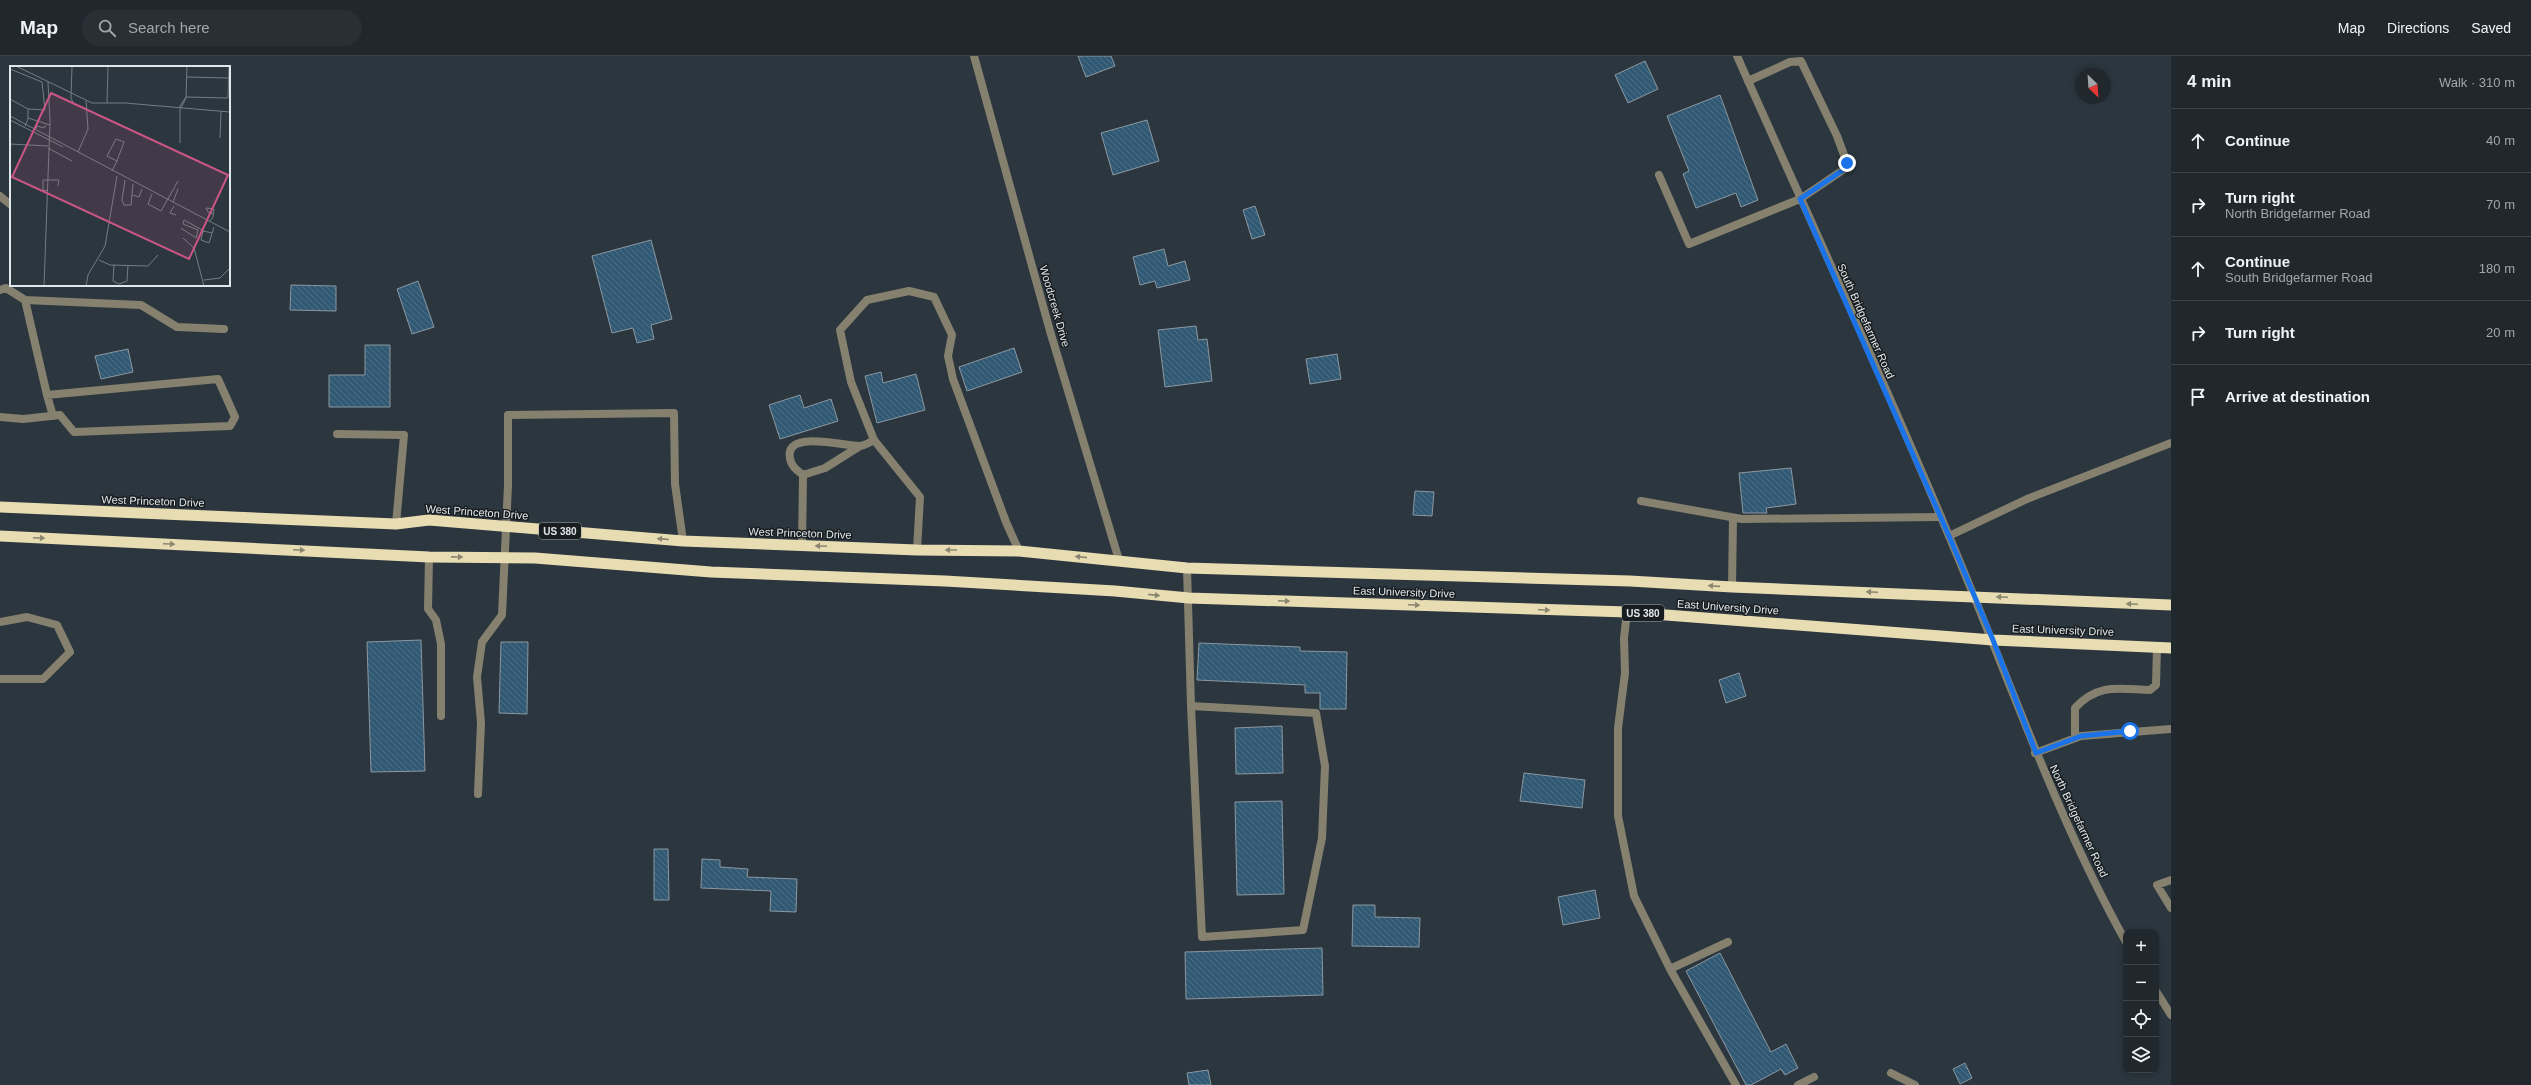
<!DOCTYPE html>
<html lang="en">
<head>
<meta charset="utf-8">
<style>
  :root { --surface:#20282e; --page:#283036; --text:#f1f3f6; --muted:#a2a6aa; --line:#3d444a }
  body { margin:0; font-family:Helvetica,sans-serif; background:var(--page); color:var(--text) }
  .controls { position:absolute; right:12px; bottom:12px; display:grid; overflow:hidden; border-radius:8px; box-shadow:0 2px 6px #0003 }
  .controls button { width:36px; height:36px; display:grid; place-items:center; padding:0; border:0; border-bottom:1px solid var(--line); background:var(--surface); color:var(--text); font:20px sans-serif }
  .compass { position:absolute; left:2075px; top:12px; width:36px; height:36px; border-radius:50%; background:var(--surface); box-shadow:0 2px 6px #0003; rotate:155deg }
  .stop { position:absolute; width:12px; height:12px; margin:-9px; border:3px solid #1a73e8; border-radius:50%; background:#fff }
  .stop.end { background:#1a73e8; border-color:#fff; box-shadow:0 1px 4px #0008 }
  .list { margin:0; padding:0; list-style:none }
  h2 { display:flex; justify-content:space-between; align-items:center; height:52px; margin:0; padding:0 16px; font-size:17px }
  h2 small { font-size:13px; font-weight:400; color:var(--muted) }
  .list li { display:grid; grid-template-columns:26px 1fr auto; gap:12px; align-items:center; box-sizing:border-box; height:64px; padding:0 16px; border-top:1px solid var(--line) }
  .list b { display:block; font-size:15px; white-space:nowrap }
  .list p { margin:0; font-size:13px; white-space:nowrap; color:var(--muted) }
  .list em { font-size:13px; font-style:normal; color:var(--muted) }
  .icon { flex:none; width:22px; height:22px; fill:none; stroke:currentColor; stroke-width:2; stroke-linecap:round; stroke-linejoin:round }
  .map { position:relative; flex:none; width:2171px; height:1029px; overflow:hidden }
  header { display:flex; align-items:center; gap:24px; box-sizing:border-box; height:56px; padding:0 20px; background:var(--surface); border-bottom:1px solid var(--line) }
  header strong { font-size:19px }
  nav { display:flex; gap:22px; margin-inline-start:auto; font-size:14px }
  .search { width:280px; height:36px; background:var(--page); display:flex; align-items:center; gap:10px; box-sizing:border-box; padding:0 14px; border-radius:22px; color:var(--muted); font-size:15px }
  main { display:flex }
  aside { flex:1; background:var(--surface) }
  .map>svg:first-child { display:block }
  .building { fill:url(#building-back-hatch); stroke:#8b98a1 }
  .lines { fill:none; stroke-linecap:round; stroke-linejoin:round }
  .service { stroke:#86816e; stroke-width:8 }
  .minor { stroke:#86816e; stroke-width:8 }
  .trunk { stroke:#e8dcb2; stroke-width:11 }
  .oneway { fill:#8a8670 }
  .route { stroke:#1a73e8; stroke-width:5 }
  .labels { text-anchor:middle; dominant-baseline:central; stroke-width:3; stroke-linejoin:round; paint-order:stroke }
  .shield { fill:#181d20; stroke:#a4aaaf; stroke-width:1 }
  .shield-label { font-size:10px; font-weight:bold; fill:#e0e7ec }
  .street-label { font-size:11px; fill:#e0e7ec; stroke:#181d20 }
  .inset-road { fill:none; stroke:#737d84; stroke-width:1 }
  .view { fill:#cb5686; fill-opacity:0.15; stroke:#cb5686; stroke-width:2 }
  .inset-edge { fill:none; stroke:#e0e7ec; stroke-width:2 }
</style>
</head>
<body>
<header>
<strong>Map</strong>
<div class="search"><svg class="icon" aria-label="search" viewBox="0 0 24 24"><circle cx="10" cy="10" r="6"/><path d="M15 15l6 6"/></svg>Search here</div>
<nav><a>Map</a><a>Directions</a><a>Saved</a></nav>
</header>
<main>
<div class="map">
<svg width="2171" height="1029" viewBox="0 0 2171 1029">
  <defs>
    <pattern id="building-back-hatch" width="6" height="6" patternUnits="userSpaceOnUse"><rect width="6" height="6" fill="#325973"/><path d="M-1 5l2 2M0 0l6 6M5-1l2 2" fill="none" stroke="#4f7187"/></pattern>
  </defs>
  <rect width="100%" height="100%" fill="#2b363e"/>
  <!-- building -->
  <path class="building" d="M1078 0H1111L1115 10 1086 21Z
    M1645 5 1658 33 1628 47 1615 19Z
    M1720 39 1758 144 1741 151 1736 137 1696 152 1683 118 1689 115 1667 60Z
    M1147 64 1159 105 1113 119 1101 77Z
    M1255 150 1265 179 1252 183 1243 154Z
    M651 184 672 263 651 269 654 283 637 287 633 272 612 277 592 200Z
    M1164 193 1168 210 1185 205 1190 224 1157 232 1155 225 1140 229 1133 201Z
    M418 225 434 271 412 278 397 233Z
    M291 229 336 230V255L290 254Z
    M1196 270 1198 284 1207 283 1212 325 1165 331 1158 274Z
    M365 289H390V351H329V319H365Z
    M1014 292 1022 316 967 335 959 311Z
    M128 293 133 316 101 323 95 300Z
    M1337 298 1341 323 1310 328 1306 303Z
    M881 316 883 327 916 318 925 354 877 367 865 320Z
    M800 339 804 352 831 343 838 365 780 383 769 349Z
    M1791 412 1796 448 1766 452 1767 457H1743L1739 417Z
    M1415 435 1434 436 1432 460 1413 459Z
    M421 584 425 715 371 716 367 586Z
    M501 586H528L527 658 499 657Z
    M1199 587 1300 591V595L1347 596 1346 653H1320V637H1305V629L1197 624Z
    M1739 617 1746 640 1726 647 1719 624Z
    M1282 670 1283 717 1236 718 1235 672Z
    M1524 717 1585 724 1582 752 1520 745Z
    M1282 745 1284 838 1237 839 1235 746Z
    M654 793H668L669 844H654Z
    M702 803 720 804V811L748 813 747 821 797 823 796 856 770 855 771 835 701 832Z
    M1595 834 1600 862 1563 869 1558 841Z
    M1353 849H1375V861L1420 862 1419 891 1352 890Z
    M1322 892 1323 939 1186 943 1185 896Z
    M1720 897 1771 996 1786 988 1798 1012 1785 1019 1781 1013 1751 1029H1746L1686 915Z
    M1965 1007 1972 1022 1960 1028 1953 1013Z
    M1208 1014 1211 1029H1189L1187 1017Z"/>
  <g class="lines">
    <!-- service -->
    <path class="service" d="M1659 119 1689 188 1800 143 1843 114 1847 107 1837 80 1801 5 1790 6 1748 25
      M0 140 11 149
      M0 234 6 232 25 244
      M47 339 53 360
      M0 361 23 363 60 359 74 376 230 370 235 361 218 323 47 339 25 244 141 249 177 271 224 273
      M337 378 404 379 396 468
      M803 419 825 412 860 390
      M1641 445 1742 463 1941 461
      M1949 480 2027 443 2171 387
      M802 490 803 419C798 415 793 412 791 406 779 371 847 391 860 390 864 390 870 386 874 384
      M917 494 920 441 874 384 851 326 840 274 867 244 909 235 934 241 952 279 948 300 953 323 1006 466 1019 495
      M429 501 428 553 436 564 441 588V660
      M1187 512 1191 650 1202 881 1303 874 1322 782 1325 710 1316 657 1191 650
      M1732 531 1733 462
      M1627 556 1624 582 1625 617 1618 672V760L1634 840 1670 913 1736 1029
      M0 566 27 561 57 569 70 596 43 623H0
      M2075 682V652C2098 627 2119 633 2150 634L2156 629 2157 591
      M2035 697 2081 680 2171 673
      M478 738 481 667 477 621 482 586 502 559 508 429V359L674 357 675 428 683 485
      M2171 824 2157 829 2171 852
      M1670 913 1728 886
      M1891 1017 1915 1029
      M1798 1029 1814 1021"/>
    <!-- minor -->
    <path class="minor" d="M974 0 1050 275 1119 504
      M1737 0C1808 160 1882 319 1949 480 2007 616 2054 757 2126 886
      M2156 935 2171 959"/>
    <!-- trunk -->
    <path class="trunk" d="M0 451 396 468 429 464 683 485 917 494 1019 495 1187 512 1630 525 1732 531 2171 549
      M0 480 429 501 535 502 711 516 945 525 1115 535 1189 542 1627 556 1993 584 2171 592"/>
  </g>
  <!-- one-way arrows -->
  <defs><path id="oneway-solid" d="M-6-.8H1V-3.2L6.5 0L1 3.2V.8H-6Z"/></defs>
  <g class="oneway">
    <use href="#oneway-solid" transform="translate(39 482) rotate(3)"/>
    <use href="#oneway-solid" transform="translate(663 483) rotate(-175)"/>
    <use href="#oneway-solid" transform="translate(169 488) rotate(3)"/>
    <use href="#oneway-solid" transform="translate(821 490) rotate(-178)"/>
    <use href="#oneway-solid" transform="translate(299 494) rotate(3)"/>
    <use href="#oneway-solid" transform="translate(951 494) rotate(-180)"/>
    <use href="#oneway-solid" transform="translate(457 501) rotate(1)"/>
    <use href="#oneway-solid" transform="translate(1081 501) rotate(-174)"/>
    <use href="#oneway-solid" transform="translate(1714 530) rotate(-176)"/>
    <use href="#oneway-solid" transform="translate(1872 536) rotate(-178)"/>
    <use href="#oneway-solid" transform="translate(1154 539) rotate(6)"/>
    <use href="#oneway-solid" transform="translate(2002 541) rotate(-177)"/>
    <use href="#oneway-solid" transform="translate(1284 545) rotate(2)"/>
    <use href="#oneway-solid" transform="translate(2132 548) rotate(-177)"/>
    <use href="#oneway-solid" transform="translate(1414 549) rotate(2)"/>
    <use href="#oneway-solid" transform="translate(1544 554) rotate(2)"/>
  </g>
  <g class="lines">
    <!-- route -->
    <path class="route" d="M1847 107 1843 114 1800 143 1949 480 1993 584 2036 697 2081 680 2130 675"/>
  </g>
  <g class="labels">
    <!-- shield labels -->
    <g class="shield">
      <rect x="539" y="467" width="42" height="16" rx="3"/>
      <rect x="1622" y="549" width="42" height="16" rx="3"/>
    </g>
    <g class="shield-label">
      <text x="560" y="475">US 380</text>
      <text x="1643" y="557">US 380</text>
    </g>
    <!-- street labels -->
    <g class="street-label">
      <text transform="translate(1055 250) rotate(74)">Woodcreek Drive</text>
      <text transform="translate(1866 265) rotate(66)">South Bridgefarmer Road</text>
      <text transform="translate(153 445) rotate(2)">West Princeton Drive</text>
      <text transform="translate(477 456) rotate(4)">West Princeton Drive</text>
      <text transform="translate(800 477) rotate(2)">West Princeton Drive</text>
      <text transform="translate(1404 536) rotate(2)">East University Drive</text>
      <text transform="translate(1728 551) rotate(4)">East University Drive</text>
      <text transform="translate(2063 574) rotate(2)">East University Drive</text>
      <text transform="translate(2079 765) rotate(65)">North Bridgefarmer Road</text>
    </g>
  </g>
  <!-- overview -->
  <g transform="translate(10 10)">
    <rect width="220" height="220" fill="#2b363e"/>
    <path class="inset-road" d="M6 0 82 37H115L220 46M62 0 61 32 64 39M0 3 32 16 35 44 18 43 0 33M177 11 218 12M176 31 218 32 219 0M97 37 98 0M171 42 176 32 177 0M0 50 220 166M18 52 40 59M0 54 53 81M15 60 18 53V43M26 63 27 60 34 62 36 59M210 72 211 45M170 77V40L176 31M0 78 38 80M38 82 62 95M68 86 78 63 76 35M102 105 107 95 114 76 106 73 97 90 107 95M115 114 112 134 114 139H121L123 118M38 125 33 124V114H49L48 120M142 128 138 138 151 145 168 115M122 129 129 131 132 123M163 136 168 123M164 140 160 147 166 149M200 155 203 151 204 143 196 142 198 146 203 148M171 162 186 172 188 164 173 158 174 154 194 165M202 167 193 165 191 174 199 177 204 161M173 172 184 182 194 220M89 194 100 199 138 200 148 189M104 199 103 215 109 218 117 215 118 199M194 214 210 212 220 202M34 220 40 56 38 16M76 220 78 209 95 180 107 110"/>
    <path class="view" d="M41 27 218 109 179 193 2 111Z"/>
    <rect width="220" height="220" class="inset-edge"/>
  </g>
</svg>
<div class="controls">
<button>+</button>
<button>−</button>
<button><svg class="icon" aria-label="locate" viewBox="0 0 24 24"><circle cx="12" cy="12" r="6"/><path d="M12 2v4M12 18v4M2 12h4M18 12h4"/></svg></button>
<button><svg class="icon" aria-label="layers" viewBox="0 0 24 24"><path d="M12 4l9 5-9 5-9-5zM3 14l9 5 9-5"/></svg></button>
</div>
<svg class="compass" viewBox="-18 -18 36 36"><path d="M0-13l5 13h-10z" fill="#e53935"/><path d="M0 13l5-13h-10z" fill="#a2a6aa"/></svg>
<div class="stop" style="left:2130px;top:675px"></div>
<div class="stop end" style="left:1847px;top:107px"></div>
</div>
<aside>
<h2>4 min<small>Walk · 310 m</small></h2>
<ul class="list">
<li><svg class="icon" aria-label="ahead" viewBox="0 0 24 24"><path d="M12 20V5M6 11l6-6 6 6"/></svg><div><b>Continue</b></div><em>40 m</em></li>
<li><svg class="icon" aria-label="right" viewBox="0 0 24 24"><path d="M7 20v-9h11M14 6l5 5-5 5"/></svg><div><b>Turn right</b><p>North Bridgefarmer Road</p></div><em>70 m</em></li>
<li><svg class="icon" aria-label="ahead" viewBox="0 0 24 24"><path d="M12 20V5M6 11l6-6 6 6"/></svg><div><b>Continue</b><p>South Bridgefarmer Road</p></div><em>180 m</em></li>
<li><svg class="icon" aria-label="right" viewBox="0 0 24 24"><path d="M7 20v-9h11M14 6l5 5-5 5"/></svg><div><b>Turn right</b></div><em>20 m</em></li>
<li><svg class="icon" aria-label="arrive" viewBox="0 0 24 24"><path d="M6 21V4h12l-3 4 3 4H6"/></svg><div><b>Arrive at destination</b></div></li>
</ul>
</aside>
</main>
</body>
</html>
